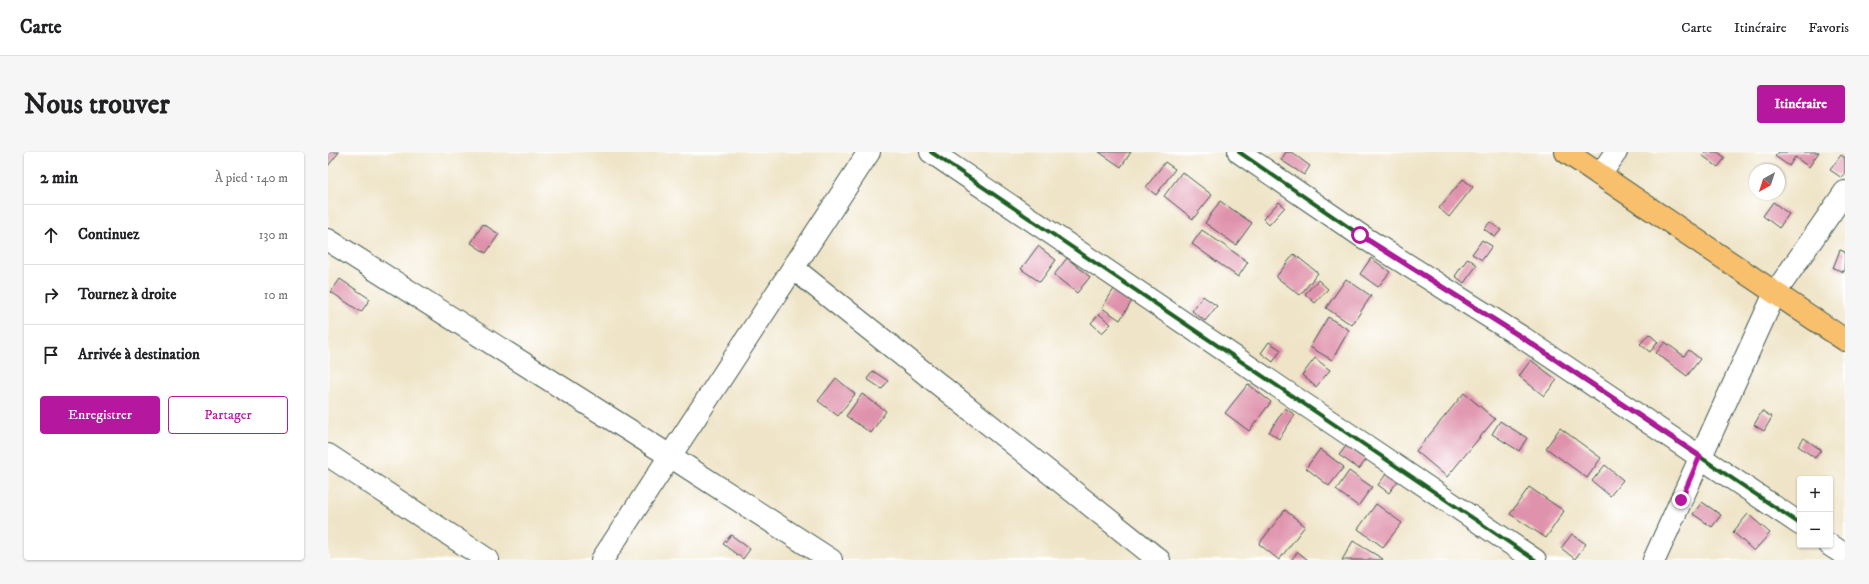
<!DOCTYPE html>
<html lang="fr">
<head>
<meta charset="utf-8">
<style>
  :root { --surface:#fff; --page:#f6f6f6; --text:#202124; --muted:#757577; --line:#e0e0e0; --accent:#b5179e }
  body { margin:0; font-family:"IM FELL DW Pica",serif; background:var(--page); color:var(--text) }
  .controls { position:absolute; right:12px; bottom:12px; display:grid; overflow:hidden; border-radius:4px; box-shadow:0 1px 3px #0004 }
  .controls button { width:36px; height:36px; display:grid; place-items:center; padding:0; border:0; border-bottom:1px solid var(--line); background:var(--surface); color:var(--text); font:20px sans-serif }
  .compass { position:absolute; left:1421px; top:12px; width:36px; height:36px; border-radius:50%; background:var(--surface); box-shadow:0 1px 3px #0004; rotate:219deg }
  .stop { position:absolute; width:12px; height:12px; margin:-9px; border:3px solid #b5179e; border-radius:50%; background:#fff }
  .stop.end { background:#b5179e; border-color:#fff; box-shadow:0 1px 4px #0008 }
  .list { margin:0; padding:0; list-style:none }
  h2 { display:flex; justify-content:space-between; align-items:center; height:52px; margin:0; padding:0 16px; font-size:17px }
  h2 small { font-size:13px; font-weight:400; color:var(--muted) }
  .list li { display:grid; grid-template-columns:26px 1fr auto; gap:12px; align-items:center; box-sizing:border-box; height:60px; padding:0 16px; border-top:1px solid var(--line) }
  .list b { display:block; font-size:15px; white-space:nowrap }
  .list em { font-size:13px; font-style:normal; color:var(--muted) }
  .actions { display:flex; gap:8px; padding:12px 16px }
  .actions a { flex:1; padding:9px 0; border:1px solid var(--accent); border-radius:4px; text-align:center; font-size:14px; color:var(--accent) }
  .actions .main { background:var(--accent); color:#fff }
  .icon { flex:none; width:22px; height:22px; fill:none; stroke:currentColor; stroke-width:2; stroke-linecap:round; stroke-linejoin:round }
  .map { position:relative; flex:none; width:1517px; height:408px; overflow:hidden; border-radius:4px }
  header { display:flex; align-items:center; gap:24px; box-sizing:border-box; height:56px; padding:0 20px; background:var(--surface); border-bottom:1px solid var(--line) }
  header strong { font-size:19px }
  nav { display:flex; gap:22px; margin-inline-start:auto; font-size:14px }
  .intro { display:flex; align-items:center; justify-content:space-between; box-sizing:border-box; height:96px; padding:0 24px }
  h1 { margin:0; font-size:28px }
  .button { padding:10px 18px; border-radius:4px; background:var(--accent); color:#fff; font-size:14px; font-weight:700 }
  main { display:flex; gap:24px; padding:0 24px }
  aside { flex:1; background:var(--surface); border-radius:4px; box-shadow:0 1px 3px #0004 }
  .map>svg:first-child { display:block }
  .building { fill:#df92ab }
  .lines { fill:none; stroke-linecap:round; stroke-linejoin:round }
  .minor-casing { stroke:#3e564a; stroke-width:24 }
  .highway-casing { stroke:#3e564a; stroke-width:24 }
  .minor { stroke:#fff; stroke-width:22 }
  .highway { stroke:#f8bf6c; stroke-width:22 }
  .cycleway-casing { stroke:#fff; stroke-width:6 }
  .cycleway { stroke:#1b5e20; stroke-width:4 }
  .route { stroke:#b5179e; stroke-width:5 }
</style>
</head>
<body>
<header>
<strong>Carte</strong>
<nav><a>Carte</a><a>Itinéraire</a><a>Favoris</a></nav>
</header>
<div class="intro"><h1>Nous trouver</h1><a class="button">Itinéraire</a></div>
<main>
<aside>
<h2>2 min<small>À pied · 140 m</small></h2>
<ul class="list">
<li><svg class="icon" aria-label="ahead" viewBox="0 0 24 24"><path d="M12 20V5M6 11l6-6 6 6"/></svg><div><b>Continuez</b></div><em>130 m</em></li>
<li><svg class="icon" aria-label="right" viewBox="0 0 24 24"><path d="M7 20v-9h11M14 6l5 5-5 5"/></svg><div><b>Tournez à droite</b></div><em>10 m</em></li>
<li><svg class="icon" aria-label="arrive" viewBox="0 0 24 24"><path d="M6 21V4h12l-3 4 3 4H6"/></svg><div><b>Arrivée à destination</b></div></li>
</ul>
<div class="actions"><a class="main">Enregistrer</a><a>Partager</a></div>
</aside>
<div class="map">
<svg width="1517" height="408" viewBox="0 0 1517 408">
  <rect width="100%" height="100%" fill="#fff"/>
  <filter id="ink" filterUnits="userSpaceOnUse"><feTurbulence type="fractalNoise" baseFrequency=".025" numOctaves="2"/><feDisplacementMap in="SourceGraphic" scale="8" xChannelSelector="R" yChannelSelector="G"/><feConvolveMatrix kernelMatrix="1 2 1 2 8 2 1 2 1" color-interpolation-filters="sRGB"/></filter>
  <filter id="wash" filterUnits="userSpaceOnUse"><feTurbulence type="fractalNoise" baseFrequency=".012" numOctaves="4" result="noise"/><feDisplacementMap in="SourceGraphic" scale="16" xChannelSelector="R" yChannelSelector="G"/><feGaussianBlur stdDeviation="0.9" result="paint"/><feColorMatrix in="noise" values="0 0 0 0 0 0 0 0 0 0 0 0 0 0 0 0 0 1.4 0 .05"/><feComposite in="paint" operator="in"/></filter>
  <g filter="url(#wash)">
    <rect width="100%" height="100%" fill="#efe4c7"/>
    <g id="blocks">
      <!-- building -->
      <path class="building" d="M0 0H11L0 14Z
        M771 0H803L793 15Z
        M958 0H963L982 14 976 23 953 8Z
        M1377 0H1390L1397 6 1390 15 1375 4Z
        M1451 0H1491L1481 15 1467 5 1461 14 1447 4Z
        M1513 3 1517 6V21L1514 26 1502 18Z
        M837 10 847 17 828 43 818 35Z
        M854 20 884 43 865 67 836 44Z
        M1135 27 1145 35 1121 65 1111 56Z
        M892 49 924 71 908 93 877 71Z
        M951 50 957 55 941 73 935 67Z
        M1445 50 1461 62 1451 76 1435 64Z
        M1162 70 1173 78 1167 85 1156 77Z
        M155 72 171 82 158 101 143 91Z
        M874 78 920 110 910 125 864 92Z
        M1154 88 1164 94 1154 108 1144 102Z
        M710 94 728 108 712 130 693 117Z
        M1512 98 1517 100 1516 120 1505 116Z
        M966 102 990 121 972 143 948 125Z
        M739 106 762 125 749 141 726 123Z
        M1043 106 1062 120 1050 135 1032 122Z
        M1140 106 1149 113 1136 131 1127 124Z
        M12 127 42 147 33 160 3 140Z
        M1018 127 1043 144 1024 173 998 156Z
        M990 128 1000 137 987 151 977 142Z
        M786 137 804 149 792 168 774 156Z
        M875 144 889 154 877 169 864 159Z
        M771 162 783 172 774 181 763 171Z
        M1000 165 1021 178 1004 208 982 195Z
        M1321 182 1330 190 1322 200 1312 192Z
        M941 190 953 198 945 210 933 201Z
        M1337 190 1356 204 1361 198 1372 207 1359 224 1328 201Z
        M987 206 1002 218 988 235 974 223Z
        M1203 208 1229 228 1216 244 1191 224Z
        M545 219 560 229 554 237 539 227Z
        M508 226 527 242 510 264 490 249Z
        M920 232 943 250 921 279 897 261Z
        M1136 241 1167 267 1119 325 1088 299Z
        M534 242 558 259 543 281 518 264Z
        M957 256 967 263 951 287 941 280Z
        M1434 259 1444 265 1436 279 1426 273Z
        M1172 269 1199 286 1191 299 1164 282Z
        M1232 276 1273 306 1259 326 1218 296Z
        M1476 286 1493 298 1487 306 1470 294Z
        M1018 294 1038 308 1031 317 1011 303Z
        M992 297 1016 315 1001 334 978 316Z
        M1277 313 1295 328 1282 344 1264 329Z
        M1021 319 1044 335 1030 354 1008 338Z
        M1059 321 1070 329 1061 341 1050 333Z
        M1201 335 1236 359 1218 386 1182 362Z
        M1374 350 1393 363 1384 375 1365 362Z
        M1048 352 1074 371 1055 395 1030 377Z
        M957 358 977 374 951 408 931 392Z
        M1420 362 1442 381 1426 399 1405 380Z
        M1244 382 1258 392 1247 407 1233 396Z
        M403 383 422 397 415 407 395 392Z
        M1025 389 1055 407 1054 408H1014Z
        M970 400 980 408H963Z"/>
    </g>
  </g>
  <g filter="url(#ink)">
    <use href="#blocks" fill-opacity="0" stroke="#3e564a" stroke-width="1"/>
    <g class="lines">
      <defs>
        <path id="minor" d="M603 0 1207 408
          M911 0 1032 83 1195 186 1472 372
          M1272 23 1288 0
          M0 88 342 304 503 408
          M465 116 831 408
          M0 303 160 408
          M1502 393 1517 403
          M274 408 541 0
          M1326 408 1447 141 1517 40"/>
        <path id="highway" d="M1238 0 1517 188"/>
      </defs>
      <!-- minor casing -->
      <use href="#minor" class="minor-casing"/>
      <!-- highway casing -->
      <use href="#highway" class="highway-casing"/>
      <!-- minor -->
      <use href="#minor" class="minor"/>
      <!-- highway -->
      <use href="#highway" class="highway"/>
      <defs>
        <path id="cycleway" d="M603 0 1207 408
          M911 0 1032 83 1195 186 1472 372"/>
      </defs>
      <!-- cycleway casing -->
      <use href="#cycleway" class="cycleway-casing"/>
      <!-- cycleway -->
      <use href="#cycleway" class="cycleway"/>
    </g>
  </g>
  <g class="lines" filter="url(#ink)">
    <!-- route -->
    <path class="route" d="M1032 83 1195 186 1372 304 1353 348"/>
  </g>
</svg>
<div class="controls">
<button>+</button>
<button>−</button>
</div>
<svg class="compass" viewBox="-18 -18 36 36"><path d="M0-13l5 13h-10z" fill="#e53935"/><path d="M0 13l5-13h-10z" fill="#757577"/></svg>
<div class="stop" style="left:1032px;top:83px"></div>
<div class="stop end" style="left:1353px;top:348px"></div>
</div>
</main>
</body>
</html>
